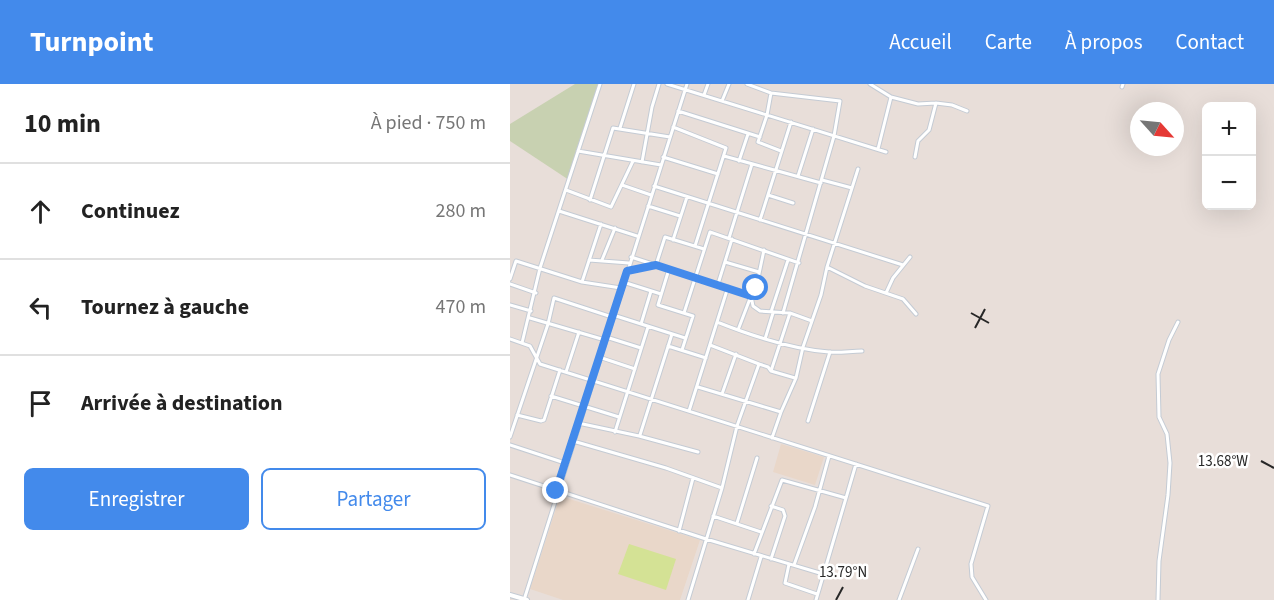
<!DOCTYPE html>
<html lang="fr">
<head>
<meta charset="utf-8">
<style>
  :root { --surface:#fff; --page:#f2f2f2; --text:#222; --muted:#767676; --line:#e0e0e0; --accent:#438aeb }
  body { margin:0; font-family:"Source Sans 3",sans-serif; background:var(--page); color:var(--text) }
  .controls { position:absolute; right:18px; top:18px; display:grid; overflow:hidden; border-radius:9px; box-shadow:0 6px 24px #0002 }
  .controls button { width:54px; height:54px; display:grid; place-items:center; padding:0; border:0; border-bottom:2px solid var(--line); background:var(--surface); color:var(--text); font:30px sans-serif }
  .compass { position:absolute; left:620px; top:18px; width:54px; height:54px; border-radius:50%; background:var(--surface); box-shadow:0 6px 24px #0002; rotate:117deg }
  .stop { position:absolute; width:18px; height:18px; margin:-14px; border:4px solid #438aeb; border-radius:50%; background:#fff }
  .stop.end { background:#438aeb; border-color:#fff; box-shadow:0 2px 6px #0008 }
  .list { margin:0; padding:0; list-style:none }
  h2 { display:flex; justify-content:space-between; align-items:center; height:78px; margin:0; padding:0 24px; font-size:26px }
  h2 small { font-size:20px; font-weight:400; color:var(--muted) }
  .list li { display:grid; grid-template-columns:39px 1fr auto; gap:18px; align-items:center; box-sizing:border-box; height:96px; padding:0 24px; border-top:2px solid var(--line) }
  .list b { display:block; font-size:22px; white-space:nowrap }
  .list em { font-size:20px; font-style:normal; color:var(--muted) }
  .actions { display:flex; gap:12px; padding:18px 24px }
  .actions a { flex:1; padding:14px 0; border:2px solid var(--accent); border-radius:9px; text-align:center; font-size:21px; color:var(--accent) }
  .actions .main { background:var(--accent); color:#fff }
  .icon { flex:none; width:33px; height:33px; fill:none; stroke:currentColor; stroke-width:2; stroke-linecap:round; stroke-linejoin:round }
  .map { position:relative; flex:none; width:764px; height:516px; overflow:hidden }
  header { display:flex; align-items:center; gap:36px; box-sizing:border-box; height:84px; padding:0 30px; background:var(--accent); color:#fff }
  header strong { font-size:28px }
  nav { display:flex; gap:33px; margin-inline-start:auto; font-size:21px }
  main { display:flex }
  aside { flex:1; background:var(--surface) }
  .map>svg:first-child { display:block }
  .education { fill:#e9d7c9 }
  .cemetery { fill:#c8d1b1 }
  .pitch { fill:#d4e295 }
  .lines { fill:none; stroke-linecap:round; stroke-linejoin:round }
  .street-casing { stroke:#c4cbd4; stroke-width:5 }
  .secondary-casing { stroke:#c4cbd4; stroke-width:6 }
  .street { stroke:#fff; stroke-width:3 }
  .secondary { stroke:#fff; stroke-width:4 }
  .route { stroke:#438aeb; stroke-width:8 }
  .ticks { fill:none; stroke:#272727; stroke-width:2 }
  .ticks-label { font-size:15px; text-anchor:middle; fill:#272727; stroke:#fff; stroke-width:5; stroke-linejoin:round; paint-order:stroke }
</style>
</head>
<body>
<header>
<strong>Turnpoint</strong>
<nav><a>Accueil</a><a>Carte</a><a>À propos</a><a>Contact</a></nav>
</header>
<main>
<aside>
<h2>10 min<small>À pied · 750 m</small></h2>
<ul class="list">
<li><svg class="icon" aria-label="ahead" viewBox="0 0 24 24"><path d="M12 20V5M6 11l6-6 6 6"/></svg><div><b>Continuez</b></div><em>280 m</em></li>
<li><svg class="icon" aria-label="left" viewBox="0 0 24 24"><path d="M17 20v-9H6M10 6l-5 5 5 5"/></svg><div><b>Tournez à gauche</b></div><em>470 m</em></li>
<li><svg class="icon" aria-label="arrive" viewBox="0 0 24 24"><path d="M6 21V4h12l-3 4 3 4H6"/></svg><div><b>Arrivée à destination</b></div></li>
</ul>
<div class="actions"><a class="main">Enregistrer</a><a>Partager</a></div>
</aside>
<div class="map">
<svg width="764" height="516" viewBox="0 0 764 516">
  <rect width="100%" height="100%" fill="#e8ded9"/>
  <!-- education -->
  <path class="education" d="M271 360 314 373 305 401 263 388Z
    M50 412 190 456 170 516H53L20 505Z"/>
  <!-- cemetery -->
  <path class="cemetery" d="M65 0H90L59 96 0 57V40Z"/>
  <!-- pitch -->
  <path class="pitch" d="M119 460 166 475 156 506 108 490Z"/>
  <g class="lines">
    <defs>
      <path id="street" d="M157 0 376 68
        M237 0 261 9 330 17 324 52 273 229
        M360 0 381 13
        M612 3 613 0
        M261 9 257 31 248 58 271 67
        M194 11 198 0
        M212 17 219 0
        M168 27 250 53
        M163 43 216 64 185 162
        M110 44 124 0
        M368 65 381 13 408 20 426 19 442 21 457 27
        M68 67 151 81
        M214 72 311 99
        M153 73 208 90
        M405 73 408 57 419 46 426 19
        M229 77 238 50
        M132 78 142 23 149 0
        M288 92 303 45
        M312 96 342 104
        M112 101 141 111
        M144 102 393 181
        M56 106 101 123 123 77
        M258 111 283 119
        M80 116 103 44 160 53
        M138 122 170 132
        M49 127 127 152
        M250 136 281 38
        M219 154 242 80
        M163 156 177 113
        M121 173 241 212 243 222 250 227 280 229 302 237
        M79 176 119 179
        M92 176 105 144
        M215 178 249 188
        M317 183 355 202 393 215 406 230
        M159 185 148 221 183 232 172 266
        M117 187 146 181 155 153 194 165
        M0 195 6 177 72 198 111 204
        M72 198 91 140
        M113 198 151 210
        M0 200 26 209
        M208 200 222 155
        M376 209 383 194 400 173
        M0 221 21 227
        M261 228 278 176
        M174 229 200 148 289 179
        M103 231 175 254
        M20 234 95 256
        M207 238C242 252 281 265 319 268 330 269 341 267 352 267
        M131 240 141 207
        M228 246 241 212 246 204 254 166
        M96 253 131 264
        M0 255 20 262 30 280 478 422 461 480 462 493 476 516
        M255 255 263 229
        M12 259 30 184 90 0
        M158 262 196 274
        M89 273 125 285
        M249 280 258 283 261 287 285 294
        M261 287 280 229
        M56 288 69 248
        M188 303 271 328
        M212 310 226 270
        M41 312 109 333
        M179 327 218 203
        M7 331 31 337 34 336 50 286
        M298 337 320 268
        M68 339 129 352 188 368
        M105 348 138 243
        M130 351 162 250
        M0 353 38 240 44 214 102 233
        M262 354 271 328 286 294 293 263 311 211 317 183 348 85
        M63 357 156 384 212 404
        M0 361 55 379
        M0 391 196 455 313 490
        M203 432 251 448
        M227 439 247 374
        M169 447 183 394
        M244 470 272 396 336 414
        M261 475 275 432 273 426 261 422
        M279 480 275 499 307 510
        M284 481 305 423 319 372
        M14 516 177 0
        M178 516 212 404 227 342 249 280 200 261
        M238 516 251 473
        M306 516 346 380
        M389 516 408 465
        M648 516 649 477 658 411 660 379 657 350 649 333 648 290 659 256 668 238"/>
      <path id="secondary" d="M0 511 17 516"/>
    </defs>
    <!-- street casing -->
    <use href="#street" class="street-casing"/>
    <!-- secondary casing -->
    <use href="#secondary" class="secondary-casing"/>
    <!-- street -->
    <use href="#street" class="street"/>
    <!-- secondary -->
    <use href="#secondary" class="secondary"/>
  </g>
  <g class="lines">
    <!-- route -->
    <path class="route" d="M46 407 117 187 146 181 241 212 246 204"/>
  </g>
  <!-- ticks -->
  <path class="ticks" d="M461 229 479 239M465 244 475 225M751 377 764 384M326 516 333 503"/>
  <g class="ticks-label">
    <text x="713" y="382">13.68°W</text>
    <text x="333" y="493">13.79°N</text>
  </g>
</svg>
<div class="controls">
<button>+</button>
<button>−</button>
</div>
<svg class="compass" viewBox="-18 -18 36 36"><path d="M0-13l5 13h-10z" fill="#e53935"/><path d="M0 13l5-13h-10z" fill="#767676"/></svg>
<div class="stop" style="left:246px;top:204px"></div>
<div class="stop end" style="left:46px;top:407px"></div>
</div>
</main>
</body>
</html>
